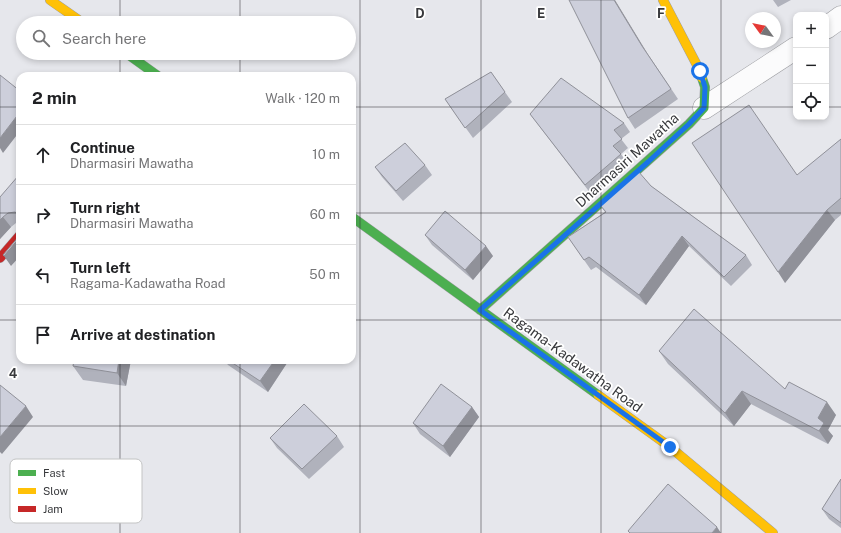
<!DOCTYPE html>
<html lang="en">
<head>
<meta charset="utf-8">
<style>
  :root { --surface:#fff; --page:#f2f2f2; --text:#202124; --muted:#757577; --line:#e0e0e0 }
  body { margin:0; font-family:"Public Sans",sans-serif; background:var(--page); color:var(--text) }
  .controls { position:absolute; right:12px; top:12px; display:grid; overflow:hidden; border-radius:8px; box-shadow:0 2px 6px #0003 }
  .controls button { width:36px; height:36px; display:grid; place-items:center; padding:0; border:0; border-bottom:1px solid var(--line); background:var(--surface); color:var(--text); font:20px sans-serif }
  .compass { position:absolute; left:745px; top:12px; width:36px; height:36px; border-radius:50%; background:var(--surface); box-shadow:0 2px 6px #0003; rotate:303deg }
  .stop { position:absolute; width:12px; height:12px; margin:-9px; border:3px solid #1a73e8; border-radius:50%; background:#fff }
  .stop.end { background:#1a73e8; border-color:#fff; box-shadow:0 1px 4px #0008 }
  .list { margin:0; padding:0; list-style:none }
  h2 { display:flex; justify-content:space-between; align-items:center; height:52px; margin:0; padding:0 16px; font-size:17px }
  h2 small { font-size:13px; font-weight:400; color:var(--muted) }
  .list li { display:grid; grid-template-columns:26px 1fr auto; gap:12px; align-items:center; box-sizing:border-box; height:60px; padding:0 16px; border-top:1px solid var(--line) }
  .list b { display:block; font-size:15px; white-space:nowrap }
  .list p { margin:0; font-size:13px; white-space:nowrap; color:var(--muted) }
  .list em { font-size:13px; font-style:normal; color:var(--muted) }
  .icon { flex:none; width:22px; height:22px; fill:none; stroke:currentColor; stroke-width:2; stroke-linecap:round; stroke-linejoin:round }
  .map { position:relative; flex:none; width:841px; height:533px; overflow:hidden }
  .search { position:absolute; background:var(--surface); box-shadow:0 2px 6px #0003; left:16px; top:16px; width:340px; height:44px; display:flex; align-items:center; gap:10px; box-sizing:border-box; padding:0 14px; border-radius:22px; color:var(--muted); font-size:15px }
  .panel { position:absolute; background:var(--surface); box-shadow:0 2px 6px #0003; left:16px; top:72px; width:340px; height:292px; border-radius:12px }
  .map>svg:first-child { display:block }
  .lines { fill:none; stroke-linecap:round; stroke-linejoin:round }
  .street-casing { stroke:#9d9ea2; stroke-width:23 }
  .fast-casing { stroke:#9d9ea2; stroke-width:10 }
  .slow-casing { stroke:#9d9ea2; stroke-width:10 }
  .jam-casing { stroke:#9d9ea2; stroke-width:10 }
  .street { stroke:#fbfbfc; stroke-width:22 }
  .fast { stroke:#4caf50; stroke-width:9 }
  .slow { stroke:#ffc107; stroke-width:9 }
  .jam { stroke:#c62828; stroke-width:9 }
  .wall { fill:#b0b2bc }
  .shaded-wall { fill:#909199 }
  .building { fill:#cdcfdb; stroke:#909199 }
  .route { stroke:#1a73e8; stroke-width:5 }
  .grid { fill:none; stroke:#38393c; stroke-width:1; stroke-opacity:0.55 }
  .labels { text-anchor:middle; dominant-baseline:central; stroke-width:3.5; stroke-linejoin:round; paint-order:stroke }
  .street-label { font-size:14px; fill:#38393c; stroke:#fff }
  .key { fill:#fff; stroke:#c3c4c4; stroke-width:1 }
  .key-label { font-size:11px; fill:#38393c }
  .grid-label { font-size:13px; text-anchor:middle; font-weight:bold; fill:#38393c; stroke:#fff; stroke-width:3.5; stroke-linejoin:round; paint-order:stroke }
</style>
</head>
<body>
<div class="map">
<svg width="841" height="533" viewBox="0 0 841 533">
  <rect width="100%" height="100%" fill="#e6e7ec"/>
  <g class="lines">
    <defs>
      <path id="street" d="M826 28 841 17
        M704 108 796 48"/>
      <path id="fast" d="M126 53 158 76
        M352 217 598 395
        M480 310 689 124 704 108 705 87 702 78"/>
      <path id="slow" d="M50 0 83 23
        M663 0 700 71 702 78
        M598 395 670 447 773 533"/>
      <path id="jam" d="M0 258 20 235"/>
    </defs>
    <!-- street casing -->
    <use href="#street" class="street-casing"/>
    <!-- fast casing -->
    <use href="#fast" class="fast-casing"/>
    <!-- slow casing -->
    <use href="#slow" class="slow-casing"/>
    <!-- jam casing -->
    <use href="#jam" class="jam-casing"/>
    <!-- street -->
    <use href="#street" class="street"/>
    <!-- fast -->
    <use href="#fast" class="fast"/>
    <!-- slow -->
    <use href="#slow" class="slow"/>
    <!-- jam -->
    <use href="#jam" class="jam"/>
  </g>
  <!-- wall -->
  <path class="wall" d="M773 0H791L778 7Z
    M649 56 678 99 635 129 628 118Z
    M491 72 512 102 473 138 445 99Z
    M530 114 624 123 630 132 621 139 628 148 621 154 627 163 591 194Z
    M841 139V215L835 220 785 283 798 175Z
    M425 165 432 175 403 201 382 177 375 167Z
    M20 176V223H16L11 227 0 239V197Z
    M651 186 746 255 752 265 731 286 689 246 646 305 596 267 591 270 568 237 605 212 600 205Z
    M425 235 493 256 473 280 432 245Z
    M659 351 785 389 836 415 828 430 833 436 828 444 751 404 734 426 668 364Z
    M131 360 126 386 83 380 73 366Z
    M224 360H289L268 392 228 365Z
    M472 407 479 417 450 457 420 434 413 423Z
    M337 436 344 447 309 479 277 448 270 438Z
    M841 479V528L829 519 822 509Z"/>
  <!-- shaded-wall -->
  <path class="shaded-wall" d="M614 0H615L649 56 678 99 642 46Z
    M20 112V131L3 153 0 148V138Z
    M827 210 835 220 785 283 778 272Z
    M3 217 11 227 0 239V220Z
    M682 236 689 246 646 305 639 295Z
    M20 237V256L11 266 4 256Z
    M486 246 493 256 473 280 465 270Z
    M119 360H131L126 386 117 373Z
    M275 360H289L268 392 260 381Z
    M742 391 751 404 734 426 725 413Z
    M827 402 836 415 828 430 833 436 828 444 819 431 818 418Z
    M26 406 33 417 2 454 0 452V437Z
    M472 407 479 417 450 457 443 446Z
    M717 527 721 533H712Z"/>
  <!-- building -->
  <path class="building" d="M569 0H614L642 46 671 89 628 118Z
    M491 72 505 92 465 128 445 99Z
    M0 75 20 91V112L0 138Z
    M561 78 624 123 614 130 622 139 613 146 621 154 585 185 530 114Z
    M749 105 797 175 841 139V198L827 210 778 272 692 143Z
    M405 143 425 165 396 191 375 167Z
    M638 171 651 186 746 255 724 277 682 236 639 295 589 257 584 260 568 237 606 212 600 205Z
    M19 175 20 176V215L15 212 8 213 3 217 0 220V197Z
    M445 211 486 246 465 270 425 235Z
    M20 235V237L4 256 3 255Z
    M694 309 785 389 789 382 827 402 818 418 824 423 819 431 742 391 725 413 659 351Z
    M74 360H119L117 373 73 366Z
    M228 360H275L260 381Z
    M441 384 472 407 443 446 413 423Z
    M0 385 26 406 0 437Z
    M304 404 337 436 302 469 270 438Z
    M841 479V523L822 509Z
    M668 484 717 527 712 533H630L628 531Z"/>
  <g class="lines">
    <!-- route -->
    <path class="route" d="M670 447 480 310 648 162 689 124 704 108 705 87 700 71"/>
  </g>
  <!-- grid -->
  <path class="grid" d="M120 0V23M240 0V23M360 0V533M481 0V533M601 0V533M721 0V533M120 53V76M240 53V76M0 107H20M352 107H796M826 107H841M0 213H20M352 213H841M0 320H20M352 320H841M120 360V533M240 360V533M0 426H841"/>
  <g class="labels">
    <!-- street labels -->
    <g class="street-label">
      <text transform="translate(627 160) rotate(-42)">Dharmasiri Mawatha</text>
      <text transform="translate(573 360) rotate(36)">Ragama-Kadawatha Road</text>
    </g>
  </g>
  <!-- legend -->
  <rect x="10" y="459" width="132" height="64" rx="6" class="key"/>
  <rect x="18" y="470" width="18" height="6" fill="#4caf50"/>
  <rect x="18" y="488" width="18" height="6" fill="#ffc107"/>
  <rect x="18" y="506" width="18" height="6" fill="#c62828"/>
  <g class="key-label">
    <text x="43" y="477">Fast</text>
    <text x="43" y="495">Slow</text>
    <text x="43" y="513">Jam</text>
  </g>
  <g class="grid-label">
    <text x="420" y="18">D</text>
    <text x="541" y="18">E</text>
    <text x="661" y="18">F</text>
    <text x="13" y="378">4</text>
  </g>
</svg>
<div class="controls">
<button>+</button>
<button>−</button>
<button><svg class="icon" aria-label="locate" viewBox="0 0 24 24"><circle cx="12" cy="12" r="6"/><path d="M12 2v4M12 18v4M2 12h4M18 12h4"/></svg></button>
</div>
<svg class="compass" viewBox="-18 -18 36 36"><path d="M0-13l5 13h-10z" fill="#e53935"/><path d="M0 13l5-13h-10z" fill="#757577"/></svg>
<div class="stop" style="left:700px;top:71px"></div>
<div class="stop end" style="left:670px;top:447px"></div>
<div class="search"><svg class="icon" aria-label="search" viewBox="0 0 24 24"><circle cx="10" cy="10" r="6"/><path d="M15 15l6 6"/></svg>Search here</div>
<section class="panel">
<h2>2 min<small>Walk · 120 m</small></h2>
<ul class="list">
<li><svg class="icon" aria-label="ahead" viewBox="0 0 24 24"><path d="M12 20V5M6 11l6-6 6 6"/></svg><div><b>Continue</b><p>Dharmasiri Mawatha</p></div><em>10 m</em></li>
<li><svg class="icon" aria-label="right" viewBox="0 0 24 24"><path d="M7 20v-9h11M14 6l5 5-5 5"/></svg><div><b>Turn right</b><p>Dharmasiri Mawatha</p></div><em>60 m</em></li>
<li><svg class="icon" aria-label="left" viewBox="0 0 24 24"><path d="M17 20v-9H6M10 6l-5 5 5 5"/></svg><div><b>Turn left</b><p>Ragama-Kadawatha Road</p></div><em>50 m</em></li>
<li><svg class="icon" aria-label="arrive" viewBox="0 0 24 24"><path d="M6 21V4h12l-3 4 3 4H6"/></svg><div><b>Arrive at destination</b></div></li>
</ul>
</section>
</div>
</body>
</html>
